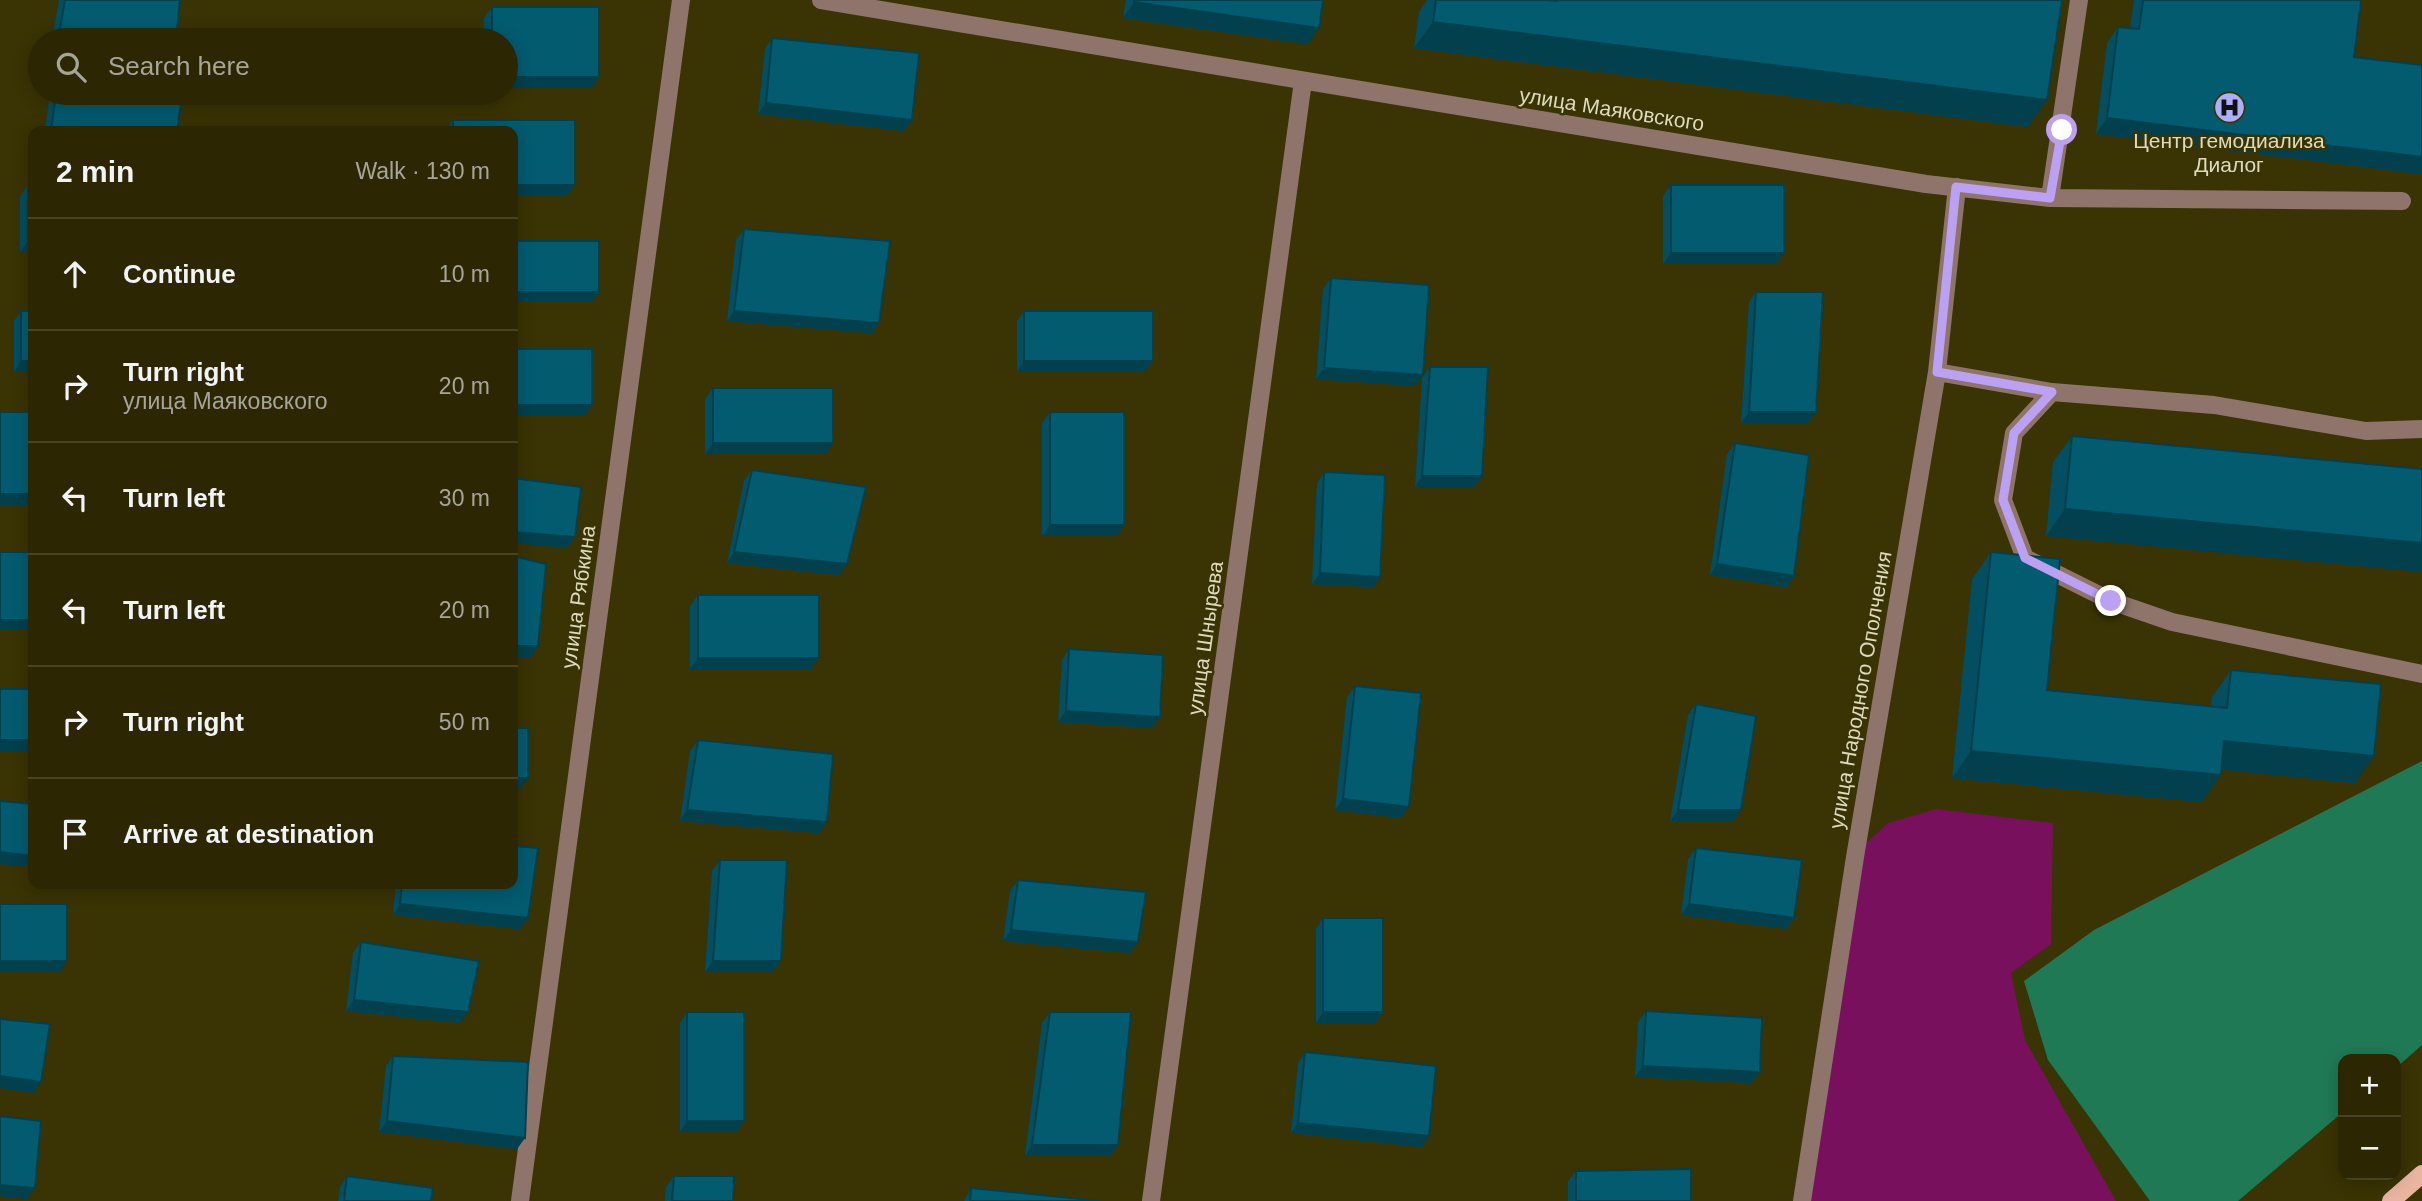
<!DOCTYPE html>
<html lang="en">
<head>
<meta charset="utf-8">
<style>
  :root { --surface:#2c2603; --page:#383212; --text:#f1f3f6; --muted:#a6a59a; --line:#484325 }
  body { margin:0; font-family:Arial,sans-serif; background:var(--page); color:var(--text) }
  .controls { position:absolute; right:21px; bottom:21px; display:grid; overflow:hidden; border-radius:14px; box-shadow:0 4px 18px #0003 }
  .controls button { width:63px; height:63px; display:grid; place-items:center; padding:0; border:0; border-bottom:2px solid var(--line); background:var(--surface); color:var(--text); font:35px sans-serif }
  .stop { position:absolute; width:21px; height:21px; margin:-16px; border:5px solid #bca0f2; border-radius:50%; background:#fff }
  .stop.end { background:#bca0f2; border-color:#fff; box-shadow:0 2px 7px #0008 }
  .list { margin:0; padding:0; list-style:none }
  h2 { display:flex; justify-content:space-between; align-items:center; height:91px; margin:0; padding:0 28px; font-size:30px }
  h2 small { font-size:23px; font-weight:400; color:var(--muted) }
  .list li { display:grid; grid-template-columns:46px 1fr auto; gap:21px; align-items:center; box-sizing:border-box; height:112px; padding:0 28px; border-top:2px solid var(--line) }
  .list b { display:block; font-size:26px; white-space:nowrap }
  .list p { margin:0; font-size:23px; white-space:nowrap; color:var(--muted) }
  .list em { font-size:23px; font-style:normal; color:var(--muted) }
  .icon { flex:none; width:38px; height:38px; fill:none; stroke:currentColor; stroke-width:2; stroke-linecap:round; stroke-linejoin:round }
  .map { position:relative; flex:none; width:2422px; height:1201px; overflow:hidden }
  .search { position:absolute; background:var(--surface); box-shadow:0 4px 18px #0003; left:28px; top:28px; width:490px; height:77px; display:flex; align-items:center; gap:18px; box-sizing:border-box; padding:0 24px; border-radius:38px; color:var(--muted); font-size:26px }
  .panel { position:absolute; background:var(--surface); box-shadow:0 4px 18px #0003; left:28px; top:126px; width:490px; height:763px; border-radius:14px }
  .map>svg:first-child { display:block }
  .green { fill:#79105e }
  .water { fill:#207955 }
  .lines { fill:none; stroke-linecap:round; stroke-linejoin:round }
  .minor { stroke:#8e746b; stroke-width:18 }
  .major { stroke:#e9b5a1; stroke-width:18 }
  .wall { fill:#034e60 }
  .shaded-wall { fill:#02404e }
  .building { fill:#035b70; stroke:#02404e; stroke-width:2 }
  .route { stroke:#bca0f2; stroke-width:9 }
  .labels { text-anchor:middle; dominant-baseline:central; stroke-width:5; stroke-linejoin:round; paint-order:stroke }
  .street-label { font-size:21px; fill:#dedbbd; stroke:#3a3304 }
  .poi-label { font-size:21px; fill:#dedbbd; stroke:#3a3304 }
</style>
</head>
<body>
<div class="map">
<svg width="2422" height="1201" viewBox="0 0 2422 1201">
  <rect width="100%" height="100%" fill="#3a3304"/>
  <!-- green -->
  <path class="green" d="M1936 809 2053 823 2051 944 2011 973 2025 1040 2116 1201H1810L1864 845 1888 823Z"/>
  <!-- water -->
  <path class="water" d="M2422 761V1045L2396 1068V1059H2343V1112L2238 1201H2150L2048 1060 2024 981 2094 930Z"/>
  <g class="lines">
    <!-- minor -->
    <path class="minor" d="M821 0 1926 184 2050 198 2402 201
      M2050 198 2079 0
      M1937 372 2052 392 2214 405 2366 431 2422 429
      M2052 392 2014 433 2003 500 2025 558 2111 601 2172 622 2422 674
      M520 1201 681 0
      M1151 1201 1303 81
      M1802 1201 1855 857 1937 372 1957 187"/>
    <!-- major -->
    <path class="major" d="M2391 1201 2422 1174"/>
  </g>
  <!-- wall -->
  <path class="wall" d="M59 0H180L176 40H52Z
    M1126 0H1323L1308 44 1123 18Z
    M1427 0H2062L2028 127 1414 48 1419 12Z
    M2134 0H2361L2354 57 2422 65V174L2096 134 2107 43 2118 27 2130 28Z
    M492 7 592 88H506V40H484V18Z
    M772 38 904 131 758 114 765 49Z
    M54 93H91L177 131H45L49 100Z
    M453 120H575V185L567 196H513V131H445Z
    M28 185 33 252H20V196Z
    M1671 185 1776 264H1663V196Z
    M744 229 879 323 872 333 727 321 736 240Z
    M1331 278 1415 386 1316 379 1323 289Z
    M1756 292 1816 412 1808 423H1741L1749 302Z
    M21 311 33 372H14V321Z
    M1024 311 1145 372H1017V321Z
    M1430 367 1474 487H1415L1422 378Z
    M713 388 826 454H705V399Z
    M1050 412 1117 536H1042V423Z
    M2072 436 2422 469 2046 536 2053 462Z
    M1735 443 1794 576 1787 587 1710 575 1727 454Z
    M752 470 839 575 727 563 744 481Z
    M1324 472 1380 577 1373 587 1312 584 1317 483Z
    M1991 552 2047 690 2211 706 2212 697 2231 670 2355 783 2221 769 2202 802 1952 778 1972 579Z
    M698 595 811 669H690V606Z
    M1069 649 1152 728 1058 722 1062 660Z
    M1355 686 1401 818 1335 810 1347 697Z
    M1696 704 1734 821H1670L1688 715Z
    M698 740 827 822 819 833 680 821 690 751Z
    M1696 848 1794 918 1787 929 1681 915 1688 859Z
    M720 860 781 961 773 972H705L712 871Z
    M1018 880 1130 953 1003 941 1010 891Z
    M396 884H513L520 929 393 915Z
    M1323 918 1383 1012 1375 1023H1316V929Z
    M361 942 460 1023 346 1011 353 953Z
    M1646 1011 1752 1083 1635 1077 1638 1022Z
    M687 1012 744 1121 736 1132H680V1023Z
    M1050 1012 1118 1145 1110 1156H1025L1042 1023Z
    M1305 1052 1422 1147 1291 1133 1298 1063Z
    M393 1056 517 1149 379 1132 386 1066Z
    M1576 1171 1691 1201H1568V1181Z
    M347 1176 431 1201H338L340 1187Z
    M674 1176 733 1201H665L666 1187Z
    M971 1188 1100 1201H964Z"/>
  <!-- shaded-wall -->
  <path class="shaded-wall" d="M1134 2 1319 28 1308 44 1123 18Z
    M1433 22 2047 100 2028 127 1414 48Z
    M506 77H599L592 88H506Z
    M766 103 912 120 904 131 758 114Z
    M2107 118 2422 157V174L2096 134Z
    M513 185H575L567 196H513Z
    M28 241H33V252H20Z
    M1671 253H1784L1776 264H1663Z
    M513 292H599L592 302H513Z
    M734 311 879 323 872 333 727 321Z
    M21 361H33V372H14Z
    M1024 361H1153L1145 372H1017Z
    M1324 368 1423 375 1415 386 1316 379Z
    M513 405H592L585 416H513Z
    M1749 412H1816L1808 423H1741Z
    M713 443H833L826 454H705Z
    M1422 476H1482L1474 487H1415Z
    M0 494H33V505H0Z
    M2065 509 2422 543V572L2046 536Z
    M1050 525H1124L1117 536H1042Z
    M513 532 575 537 567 548 513 543Z
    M734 552 847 564 839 575 727 563Z
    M1717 564 1794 576 1787 587 1710 575Z
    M1320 573 1380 577 1373 587 1312 584Z
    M0 620H33V630H0Z
    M513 646H538L531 657H513Z
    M698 658H819L811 669H690Z
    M1066 711 1160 717 1152 728 1058 722Z
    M0 740H33V751H0Z
    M2224 741 2374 756 2355 783 2205 768Z
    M1971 751 2221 775 2202 802 1952 778Z
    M513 778H528L520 789H513Z
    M1343 799 1409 807 1401 818 1335 810Z
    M687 810 827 822 819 833 680 821Z
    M1678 810H1741L1734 821H1670Z
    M0 852 33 856V867L0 864Z
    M400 904 528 918 520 929 393 915Z
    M1689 904 1794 918 1787 929 1681 915Z
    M1011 930 1138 942 1130 953 1003 941Z
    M0 961H67L60 972H0Z
    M713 961H781L773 972H705Z
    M354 1000 468 1012 460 1023 346 1011Z
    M1323 1012H1383L1375 1023H1316Z
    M1643 1066 1760 1072 1752 1083 1635 1077Z
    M0 1076 41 1082 34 1093 0 1088Z
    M387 1121 525 1138 517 1149 379 1132Z
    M687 1121H744L736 1132H680Z
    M1298 1123 1429 1136 1422 1147 1291 1133Z
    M1032 1145H1118L1110 1156H1025Z
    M0 1185 35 1188 27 1199 0 1196Z"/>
  <!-- building -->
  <path class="building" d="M65 0H180L176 40H58Z
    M1134 0H1323L1319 28 1134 2Z
    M1436 0H1547L1557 1 1558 0H2062L2047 100 1433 22Z
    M2143 0H2361L2354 57 2422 65V157L2107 118 2118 27 2139 29Z
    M492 7H599V77H506V40H492Z
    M772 38 919 53 912 120 766 103Z
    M56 93H91L181 103 177 131H51Z
    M453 120H575V185H513V131H453Z
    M28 185H33V241H28Z
    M1671 185H1784V253H1671Z
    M744 229 890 241 879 323 734 311Z
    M513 241H599V292H513Z
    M1331 278 1429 285 1423 375 1324 368Z
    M1756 292H1823L1816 412H1749Z
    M21 311H33V361H21Z
    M1024 311H1153V361H1024Z
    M513 349H592V405H513Z
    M1430 367H1488L1482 476H1422Z
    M713 388H833V443H713Z
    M0 412H33V494H0Z
    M1050 412H1124V525H1050Z
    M2072 436 2422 469V543L2065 509Z
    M1735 443 1809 455 1794 576 1717 564Z
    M752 470 866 487 847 564 734 552Z
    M1324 472 1385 475 1380 577 1320 573Z
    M513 478 581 487 575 537 513 532Z
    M0 552H33V620H0Z
    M1991 552 2060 559 2047 690 2227 708 2231 670 2381 684 2374 756 2224 741 2221 775 1971 751Z
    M513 556 546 564 538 646H513Z
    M698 595H819V658H698Z
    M1069 649 1163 655 1160 717 1066 711Z
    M1355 686 1421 693 1409 807 1343 799Z
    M0 689H33V740H0Z
    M1696 704 1756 716 1741 810H1678Z
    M513 728H528V778H513Z
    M698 740 833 754 827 822 687 810Z
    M0 801 33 804V856L0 852Z
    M513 846 538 848 528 918 400 904 402 884H513Z
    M1696 848 1802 860 1794 918 1689 904Z
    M720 860H787L781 961H713Z
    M1018 880 1146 892 1138 942 1011 930Z
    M0 904H67V961H0Z
    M1323 918H1383V1012H1323Z
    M361 942 479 961 468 1012 354 1000Z
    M1646 1011 1762 1018 1760 1072 1643 1066Z
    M687 1012H744V1121H687Z
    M1050 1012H1131L1118 1145H1032Z
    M0 1019 50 1024 41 1082 0 1076Z
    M1305 1052 1436 1066 1429 1136 1298 1123Z
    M393 1056 528 1062 525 1138 387 1121Z
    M0 1116 41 1121 35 1188 0 1185Z
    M1691 1169V1201H1576V1171Z
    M347 1176 433 1188 431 1201H344Z
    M674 1176H734L733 1201H672Z
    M971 1188 1100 1201H970Z"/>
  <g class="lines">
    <!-- route -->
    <path class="route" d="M2062 130 2050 198 1956 187 1937 372 2052 392 2014 433 2003 500 2025 558 2111 601"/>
  </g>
  <!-- icons -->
  <defs>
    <symbol id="hospital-disc" viewBox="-11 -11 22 22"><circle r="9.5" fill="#acaffb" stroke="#3a3304"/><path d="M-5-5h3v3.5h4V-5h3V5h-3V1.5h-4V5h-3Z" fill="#111"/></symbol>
  </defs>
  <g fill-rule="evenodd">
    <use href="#hospital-disc" x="2212" y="90" width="35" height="35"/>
  </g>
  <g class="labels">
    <!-- street labels -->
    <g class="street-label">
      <text transform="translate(1612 109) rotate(9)">улица Маяковского</text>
      <text transform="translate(578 597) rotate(-82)">улица Рябкина</text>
      <text transform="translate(1205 638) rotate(-82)">улица Шнырева</text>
      <text transform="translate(1860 690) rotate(-80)">улица Народного Ополчения</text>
    </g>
    <!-- poi labels -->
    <g class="poi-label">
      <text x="2229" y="140">Центр гемодиализа<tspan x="2229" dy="24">Диалог</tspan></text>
    </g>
  </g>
</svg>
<div class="controls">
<button>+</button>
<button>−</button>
</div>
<div class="stop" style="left:2062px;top:130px"></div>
<div class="stop end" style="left:2111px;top:601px"></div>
<div class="search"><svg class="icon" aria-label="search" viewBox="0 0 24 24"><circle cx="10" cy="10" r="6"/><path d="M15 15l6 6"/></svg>Search here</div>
<section class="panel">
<h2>2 min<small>Walk · 130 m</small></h2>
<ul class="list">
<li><svg class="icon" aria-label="ahead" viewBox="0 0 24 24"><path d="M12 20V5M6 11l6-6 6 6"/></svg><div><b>Continue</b></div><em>10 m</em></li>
<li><svg class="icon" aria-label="right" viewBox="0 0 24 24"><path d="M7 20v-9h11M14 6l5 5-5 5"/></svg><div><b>Turn right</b><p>улица Маяковского</p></div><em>20 m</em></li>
<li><svg class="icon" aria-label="left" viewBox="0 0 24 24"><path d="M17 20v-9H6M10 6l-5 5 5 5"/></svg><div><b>Turn left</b></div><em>30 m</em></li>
<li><svg class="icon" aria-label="left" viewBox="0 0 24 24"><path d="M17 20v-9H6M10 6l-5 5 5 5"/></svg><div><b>Turn left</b></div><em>20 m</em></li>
<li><svg class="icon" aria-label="right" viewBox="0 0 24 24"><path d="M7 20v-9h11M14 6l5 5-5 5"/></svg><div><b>Turn right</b></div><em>50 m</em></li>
<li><svg class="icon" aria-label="arrive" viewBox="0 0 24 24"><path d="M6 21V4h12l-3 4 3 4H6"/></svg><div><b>Arrive at destination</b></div></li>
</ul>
</section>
</div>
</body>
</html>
